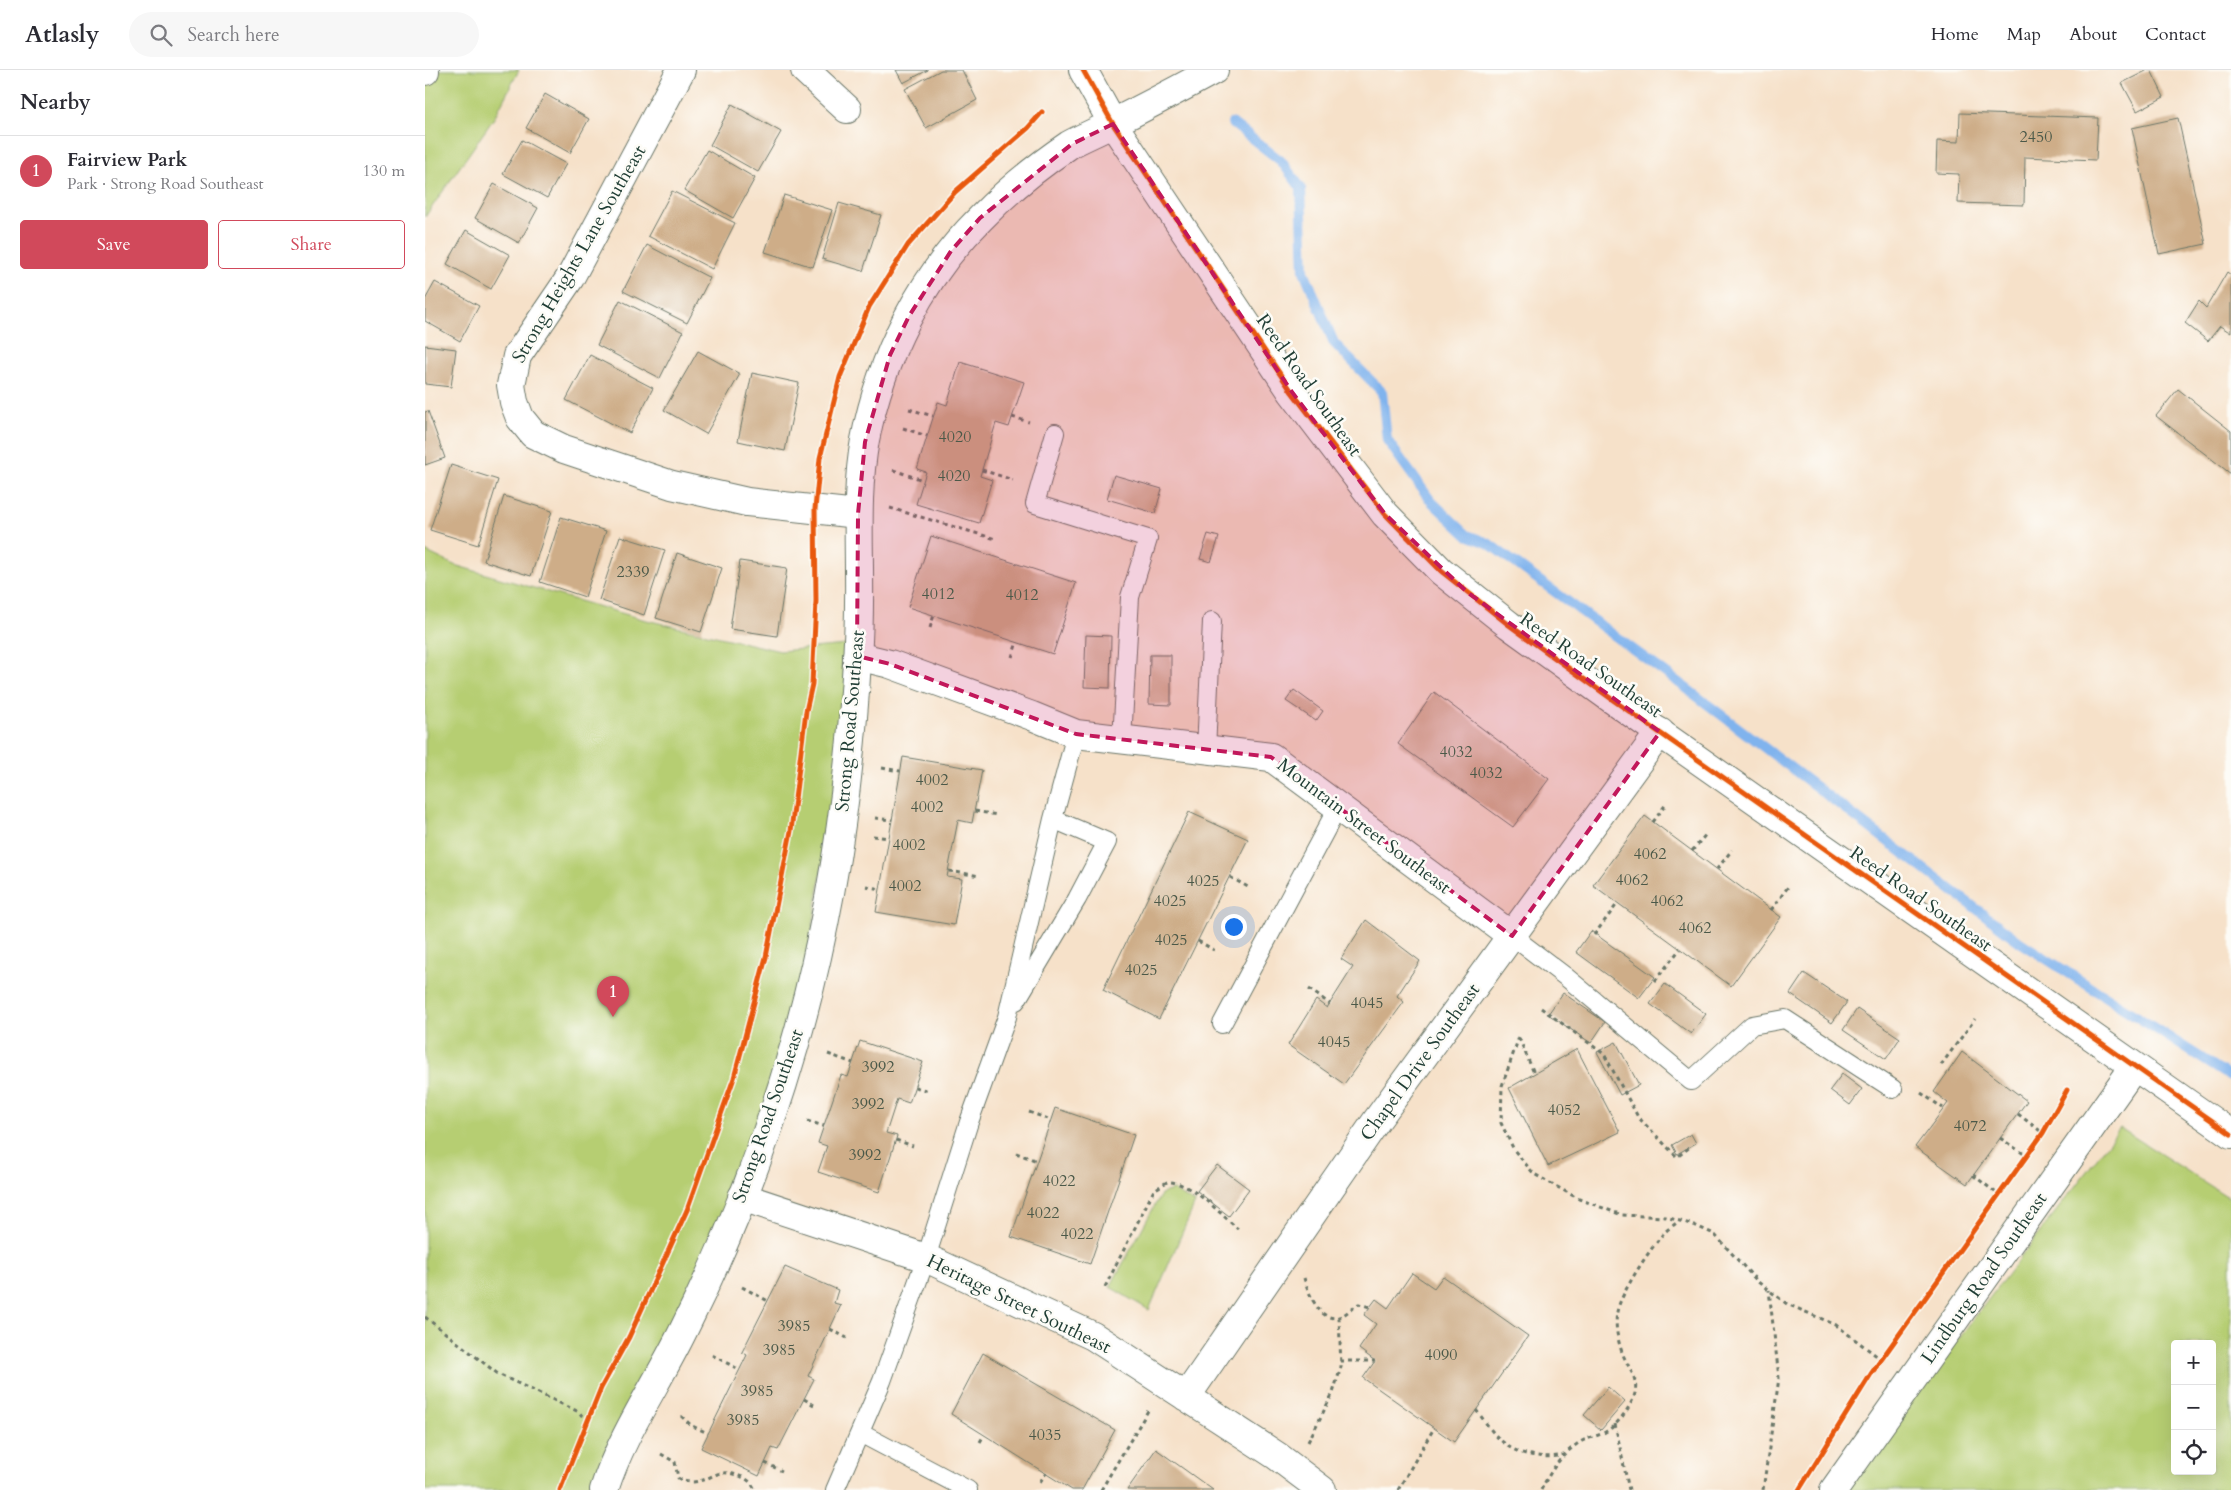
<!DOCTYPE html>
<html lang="en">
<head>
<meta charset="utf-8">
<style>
  :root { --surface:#fff; --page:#f7f7f7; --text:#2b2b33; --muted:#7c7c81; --line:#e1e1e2; --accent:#d1495b }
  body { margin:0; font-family:Cardo,serif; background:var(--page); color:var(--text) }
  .controls { position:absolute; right:15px; bottom:15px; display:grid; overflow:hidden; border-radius:5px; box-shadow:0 5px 20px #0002 }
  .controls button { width:45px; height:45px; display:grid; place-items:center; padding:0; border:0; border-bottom:1px solid var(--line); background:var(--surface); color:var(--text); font:25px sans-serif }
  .you { position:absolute; left:808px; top:856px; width:18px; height:18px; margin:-12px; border:4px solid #fff; border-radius:50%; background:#1a73e8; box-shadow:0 0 0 8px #1a73e833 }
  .badge { display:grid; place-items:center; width:32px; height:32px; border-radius:50%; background:var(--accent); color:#fff; font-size:16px; font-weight:700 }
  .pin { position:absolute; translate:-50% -41px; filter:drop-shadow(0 1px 2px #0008) }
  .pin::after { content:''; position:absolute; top:26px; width:18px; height:15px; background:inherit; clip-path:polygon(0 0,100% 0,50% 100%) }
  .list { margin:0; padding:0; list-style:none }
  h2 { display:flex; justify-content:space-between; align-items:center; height:65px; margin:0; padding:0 20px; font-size:21px }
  h2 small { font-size:16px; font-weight:400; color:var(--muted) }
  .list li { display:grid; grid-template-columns:32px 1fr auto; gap:15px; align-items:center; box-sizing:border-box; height:70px; padding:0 20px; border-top:1px solid var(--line) }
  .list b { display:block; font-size:19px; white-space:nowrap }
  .list p { margin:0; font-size:16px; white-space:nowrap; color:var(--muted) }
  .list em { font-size:16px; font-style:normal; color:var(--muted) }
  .actions { display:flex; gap:10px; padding:15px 20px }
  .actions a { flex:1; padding:11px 0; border:1px solid var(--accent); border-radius:5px; text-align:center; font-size:18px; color:var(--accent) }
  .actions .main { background:var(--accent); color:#fff }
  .icon { flex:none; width:28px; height:28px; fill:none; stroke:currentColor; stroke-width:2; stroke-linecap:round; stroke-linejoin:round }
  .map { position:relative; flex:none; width:1806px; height:1420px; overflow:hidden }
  header { display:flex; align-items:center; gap:30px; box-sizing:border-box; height:70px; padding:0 25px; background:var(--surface); border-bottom:1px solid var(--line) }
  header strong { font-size:24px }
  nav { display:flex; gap:28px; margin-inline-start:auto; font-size:18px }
  .search { width:350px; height:45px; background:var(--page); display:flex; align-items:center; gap:12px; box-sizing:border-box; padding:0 18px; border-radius:28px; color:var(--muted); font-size:19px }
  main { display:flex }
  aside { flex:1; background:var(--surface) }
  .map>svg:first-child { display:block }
  .green { fill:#b6ce72; stroke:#6a8653; fill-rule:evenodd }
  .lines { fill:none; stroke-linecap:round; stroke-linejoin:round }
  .stream { stroke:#80b3ed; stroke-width:10 }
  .building { fill:#cead88 }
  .service-casing { stroke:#6a7668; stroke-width:20 }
  .minor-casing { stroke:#6a7668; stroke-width:30 }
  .tertiary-casing { stroke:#6a7668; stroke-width:30 }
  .path { stroke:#6a7668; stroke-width:3; stroke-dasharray:4 4; stroke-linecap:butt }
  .service { stroke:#fff; stroke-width:18 }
  .minor { stroke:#fff; stroke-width:28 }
  .tertiary { stroke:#fff; stroke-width:28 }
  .cycleway-casing { stroke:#fdfcf7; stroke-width:8 }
  .cycleway { stroke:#e8590c; stroke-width:5 }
  .marked { fill:#c2185b; fill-opacity:0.2; stroke:#c2185b; stroke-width:4; stroke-dasharray:10 6; stroke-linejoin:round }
  .labels { text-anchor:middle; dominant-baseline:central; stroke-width:5; stroke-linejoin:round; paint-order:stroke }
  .number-label { font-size:16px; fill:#4b5949 }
  .street-label { font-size:19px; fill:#1f3d34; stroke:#fdfcf7 }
</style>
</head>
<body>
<header>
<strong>Atlasly</strong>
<div class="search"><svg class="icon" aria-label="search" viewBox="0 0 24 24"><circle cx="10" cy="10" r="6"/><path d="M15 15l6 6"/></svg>Search here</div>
<nav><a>Home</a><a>Map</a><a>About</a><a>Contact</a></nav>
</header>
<main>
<aside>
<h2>Nearby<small></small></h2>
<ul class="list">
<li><span class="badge">1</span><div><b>Fairview Park</b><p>Park · Strong Road Southeast</p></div><em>130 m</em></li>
</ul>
<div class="actions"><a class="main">Save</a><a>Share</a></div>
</aside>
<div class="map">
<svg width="1806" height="1420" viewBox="0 0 1806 1420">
  <rect width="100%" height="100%" fill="#fdfcf7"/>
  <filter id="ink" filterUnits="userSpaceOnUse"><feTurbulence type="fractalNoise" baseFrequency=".02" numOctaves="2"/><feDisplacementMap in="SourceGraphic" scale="10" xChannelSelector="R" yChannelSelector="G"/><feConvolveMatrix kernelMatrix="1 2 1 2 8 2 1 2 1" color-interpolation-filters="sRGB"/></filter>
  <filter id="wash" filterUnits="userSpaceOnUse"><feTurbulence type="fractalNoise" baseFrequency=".0096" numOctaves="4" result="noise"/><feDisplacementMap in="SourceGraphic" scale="20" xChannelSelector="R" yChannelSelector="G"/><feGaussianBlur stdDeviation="1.12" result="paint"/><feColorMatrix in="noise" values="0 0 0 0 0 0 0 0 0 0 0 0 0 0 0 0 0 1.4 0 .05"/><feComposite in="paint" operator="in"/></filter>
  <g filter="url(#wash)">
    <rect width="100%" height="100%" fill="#f6e1c9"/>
    <!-- green -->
    <path class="green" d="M0 0H94L69 48 0 147Z
      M0 481 29 495 217 549 355 581 432 574 369 976 179 1420H0Z
      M1695 1058 1806 1129V1420H1417ZM1750 1274H1787V1401H1750Z
      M748 1120 770 1133 724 1240 685 1217 735 1126 741 1122Z"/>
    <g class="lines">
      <!-- stream -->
      <path class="stream" d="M807 53 856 91 876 118 879 201 909 273 957 322 962 370 1006 431 1042 465 1063 473 1261 618 1595 872 1806 1007"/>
    </g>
    <g id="blocks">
      <!-- building -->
      <path class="building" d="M471 0H503L478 13Z
        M516 0H537L552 30 501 58 480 19Z
        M1723 0H1726L1739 27 1712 41 1697 13Z
        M120 24 164 49 145 83 101 58Z
        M307 34 356 62 333 102 285 75Z
        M1535 43 1673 48 1671 90 1600 87 1599 135 1533 133 1534 104 1511 103 1512 71 1534 72Z
        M1753 48 1781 174 1734 184 1707 58Z
        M97 70 141 94 122 128 78 104Z
        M282 80 330 108 308 148 259 120Z
        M69 114 113 138 94 173 50 148Z
        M247 121 310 153 287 199 223 166Z
        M359 125 407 140 388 197 340 182Z
        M414 133 456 145 438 201 397 189Z
        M41 160 85 185 66 219 22 194Z
        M222 175 285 208 262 253 198 221Z
        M1802 202 1806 205V263L1795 256 1783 271 1760 253 1774 231 1781 238Z
        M10 212 54 236 35 271 0 251V230Z
        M195 230 258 262 235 308 172 275Z
        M0 275 31 279 26 317 0 314Z
        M273 281 315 304 281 364 239 340Z
        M165 285 228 318 205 363 141 330Z
        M535 292 599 312 584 357 571 353 555 406 567 410 554 453 491 434 501 402 492 399 513 332 522 335Z
        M327 303 374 313 360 381 313 371Z
        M1753 319 1806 361V404L1731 346Z
        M3 341 20 388 0 395V342Z
        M26 395 73 410 53 475 5 460Z
        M689 405 737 419 730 443 682 429Z
        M79 426 127 441 106 506 59 491Z
        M136 447 181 461 160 527 115 512Z
        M783 464 794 467 786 492 775 489Z
        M195 466 240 480 219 545 174 530Z
        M506 466 651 513 628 584 483 537Z
        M252 483 297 498 276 562 231 548Z
        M315 491 362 498 352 566 305 559Z
        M661 565 686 566 685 618 659 617Z
        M725 585H746V635L724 634Z
        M869 620 898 641 891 651 861 631Z
        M1009 622 1124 709 1088 757 973 674Z
        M478 687 557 700 547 753 533 750 522 807 537 809 529 855 451 842Z
        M764 742 823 769 734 949 678 920Z
        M1220 746 1356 847 1306 916 1168 815Z
        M941 850 995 891 972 926 979 932 919 1014 863 975 891 930 902 938 928 897 916 889Z
        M1166 861 1230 907 1214 928 1151 882Z
        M1379 903 1422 932 1407 953 1365 924Z
        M1240 914 1281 944 1266 964 1225 934Z
        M1138 923 1180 952 1166 973 1123 944Z
        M1432 939 1475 968 1461 989 1418 960Z
        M435 971 498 992 484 1033 472 1029 461 1063 472 1066 454 1122 393 1102 402 1076 393 1073 416 1005 423 1007Z
        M1191 972 1214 1015 1195 1025 1172 982Z
        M1152 979 1195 1062 1123 1096 1084 1018Z
        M1537 982 1602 1031 1542 1114 1490 1077 1523 1033 1509 1022Z
        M1417 1004 1437 1019 1425 1035 1405 1020Z
        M630 1038 709 1065 665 1194 586 1167Z
        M1266 1064 1271 1073 1252 1084 1247 1075Z
        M792 1095 824 1119 804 1146 772 1121Z
        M360 1197 413 1220 409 1233 416 1235 383 1306 389 1309 353 1380 347 1378 334 1406 276 1378 322 1285 317 1282Z
        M987 1203 1009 1218 1018 1206 1103 1266 1029 1372 938 1308 950 1291 934 1279 951 1254 939 1245 951 1229 963 1238Z
        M558 1283 690 1360 657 1420H647L526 1344Z
        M1183 1317 1200 1332 1176 1360 1159 1345Z
        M731 1379 788 1420H702Z"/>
    </g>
  </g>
  <g filter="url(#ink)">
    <use href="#blocks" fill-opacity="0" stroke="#6a7668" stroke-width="1"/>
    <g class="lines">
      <defs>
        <path id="service" d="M630 363 610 434 723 469 705 527 697 670
          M781 680 787 551
          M1087 866 1141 907 1266 1011 1327 955 1360 949 1468 1019
          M591 931 652 829 682 772 628 749
          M797 954 913 737
          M435 1363 543 1420
          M410 1420 457 1311 501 1188 544 1052 582 947 628 749 651 664"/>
        <path id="minor" d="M256 0 145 208 92 286 86 315 89 332 95 348 108 364 139 379 247 415 322 432 433 444
          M380 0 422 39
          M0 1V0
          M432 586 465 594 607 646 651 664 846 687 1087 866
          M317 1127 501 1188 668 1266 852 1386 897 1420
          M761 1327 952 1050 1235 662"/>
        <path id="tertiary" d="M658 0 688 54 867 322 960 444 1016 501 1084 555 1188 630 1806 1064
          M179 1420C197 1363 233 1313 259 1259 304 1169 341 1074 369 977 399 873 419 756 428 647 431 610 434 571 434 533 435 479 430 424 440 370 456 287 496 207 556 148 582 121 613 96 644 75 658 67 674 61 688 53 722 36 756 18 789 0
          M1409 1420 1709 997"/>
      </defs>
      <!-- service casing -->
      <use href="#service" class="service-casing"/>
      <!-- minor casing -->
      <use href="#minor" class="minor-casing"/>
      <!-- tertiary casing -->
      <use href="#tertiary" class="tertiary-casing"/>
      <!-- path -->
      <path class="path" d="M484 339 508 346
        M587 347 604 352
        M478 358 502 366
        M468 400 498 410
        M557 400 588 410
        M465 438 571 469
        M505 558 509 545
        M587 587 592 572
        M457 698 475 701
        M550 741 572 745
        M450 748 467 750
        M1228 752 1241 734
        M448 766 464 768
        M1267 781 1282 763
        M1292 799 1307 780
        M524 801 555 806
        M805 807 823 817
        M441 816 455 819
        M1346 840 1363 817
        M1169 865 1193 833
        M773 871 789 880
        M1230 911 1255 879
        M884 919 905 934
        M1116 938 1179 984 1213 1047 1252 1087 1265 1077
        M1094 967 1077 1016 1076 1053 1089 1080 1109 1104 1154 1129 1197 1145 1241 1147 1269 1155 1289 1164 1333 1212 1362 1234 1411 1255 1457 1290
        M1094 968 1109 1003
        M403 984 428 993
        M1516 995 1550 949
        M490 1017 504 1021
        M1496 1023 1518 1038
        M604 1042 626 1050
        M1593 1044 1618 1063
        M382 1051 399 1056
        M1575 1068 1602 1086
        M471 1070 488 1076
        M591 1083 612 1091
        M1548 1105 1574 1125
        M879 1208C883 1221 894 1253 914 1247 921 1245 927 1237 934 1234L945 1237
        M317 1217 343 1231
        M680 1217 729 1120 742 1112C764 1110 797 1145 813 1159
        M0 1247 73 1304 154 1342 161 1351
        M405 1259 422 1268
        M287 1285 315 1300
        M915 1291H950
        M379 1329 389 1335
        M1051 1340C1060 1351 1068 1365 1079 1373 1093 1386 1121 1389 1139 1385
        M256 1346 267 1356 283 1363
        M1190 1354 1204 1420
        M555 1372 559 1365
        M883 1372 908 1323 916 1297 914 1247
        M236 1384 250 1392 253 1408C258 1411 262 1412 268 1412 289 1410 291 1396 317 1407 324 1410 327 1413 330 1420
        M340 1393 357 1401
        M615 1412 621 1403
        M676 1420 724 1339
        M973 1420 1009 1358
        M1116 1420C1126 1400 1137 1383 1157 1371 1165 1367 1174 1366 1182 1361 1193 1354 1203 1340 1208 1329 1217 1309 1201 1297 1196 1279 1192 1267 1190 1255 1192 1242 1195 1224 1226 1177 1239 1163 1243 1159 1249 1155 1254 1151
        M1338 1420 1354 1308 1344 1220"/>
      <!-- service -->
      <use href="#service" class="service"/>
      <!-- minor -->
      <use href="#minor" class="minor"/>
      <!-- tertiary -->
      <use href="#tertiary" class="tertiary"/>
      <defs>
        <path id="cycleway" d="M658 0 688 54 867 322 960 444 1016 501 1084 555 1188 630 1806 1064
          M135 1420 176 1318 204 1267 262 1140 309 1008 341 887 366 761 381 641 387 614 391 531 390 439 395 388 415 307 444 237 483 175 530 122 603 58 617 42
          M1374 1420 1446 1304 1618 1063 1642 1020"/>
      </defs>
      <!-- cycleway casing -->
      <use href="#cycleway" class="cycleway-casing"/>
      <!-- cycleway -->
      <use href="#cycleway" class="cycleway"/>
    </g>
  </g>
  <!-- marked area -->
  <path class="marked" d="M688 54 867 322 960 444 1042 522 1235 662 1087 866 846 687 651 664 465 594 432 586 433 444 440 372 465 285 484 246 526 181 555 148 647 74Z"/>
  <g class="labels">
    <!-- number labels -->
    <g class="number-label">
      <text x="1611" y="67">2450</text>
      <text x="530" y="367">4020</text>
      <text x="529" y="406">4020</text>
      <text x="208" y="502">2339</text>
      <text x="513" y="524">4012</text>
      <text x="597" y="525">4012</text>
      <text x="1031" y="682">4032</text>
      <text x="1061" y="703">4032</text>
      <text x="507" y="710">4002</text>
      <text x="502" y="737">4002</text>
      <text x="484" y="775">4002</text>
      <text x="1225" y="784">4062</text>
      <text x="1207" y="810">4062</text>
      <text x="778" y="811">4025</text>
      <text x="480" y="816">4002</text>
      <text x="745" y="831">4025</text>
      <text x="1242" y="831">4062</text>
      <text x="1270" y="858">4062</text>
      <text x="746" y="870">4025</text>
      <text x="716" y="900">4025</text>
      <text x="942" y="933">4045</text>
      <text x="909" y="972">4045</text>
      <text x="453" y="997">3992</text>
      <text x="443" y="1034">3992</text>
      <text x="1139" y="1040">4052</text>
      <text x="1545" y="1056">4072</text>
      <text x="440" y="1085">3992</text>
      <text x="634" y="1111">4022</text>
      <text x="618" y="1143">4022</text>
      <text x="652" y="1164">4022</text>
      <text x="369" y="1256">3985</text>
      <text x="354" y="1280">3985</text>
      <text x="1016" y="1285">4090</text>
      <text x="332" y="1321">3985</text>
      <text x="318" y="1350">3985</text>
      <text x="620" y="1365">4035</text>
    </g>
    <!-- street labels -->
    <g class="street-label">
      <text transform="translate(154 184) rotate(-60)">Strong Heights Lane Southeast</text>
      <text transform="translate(884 315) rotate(55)">Reed Road Southeast</text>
      <text transform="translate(1166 595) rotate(35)">Reed Road Southeast</text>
      <text transform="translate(425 651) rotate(-85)">Strong Road Southeast</text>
      <text transform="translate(939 756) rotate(37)">Mountain Street Southeast</text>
      <text transform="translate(1496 829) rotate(35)">Reed Road Southeast</text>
      <text transform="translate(995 992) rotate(-54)">Chapel Drive Southeast</text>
      <text transform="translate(343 1046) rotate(-71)">Strong Road Southeast</text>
      <text transform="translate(1559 1208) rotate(-55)">Lindburg Road Southeast</text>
      <text transform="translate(594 1234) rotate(26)">Heritage Street Southeast</text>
    </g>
  </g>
</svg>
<div class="controls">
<button>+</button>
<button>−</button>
<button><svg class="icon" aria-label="locate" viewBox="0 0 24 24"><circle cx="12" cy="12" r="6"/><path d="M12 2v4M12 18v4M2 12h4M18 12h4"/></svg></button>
</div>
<div class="you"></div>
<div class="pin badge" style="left:188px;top:947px">1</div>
</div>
</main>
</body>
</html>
